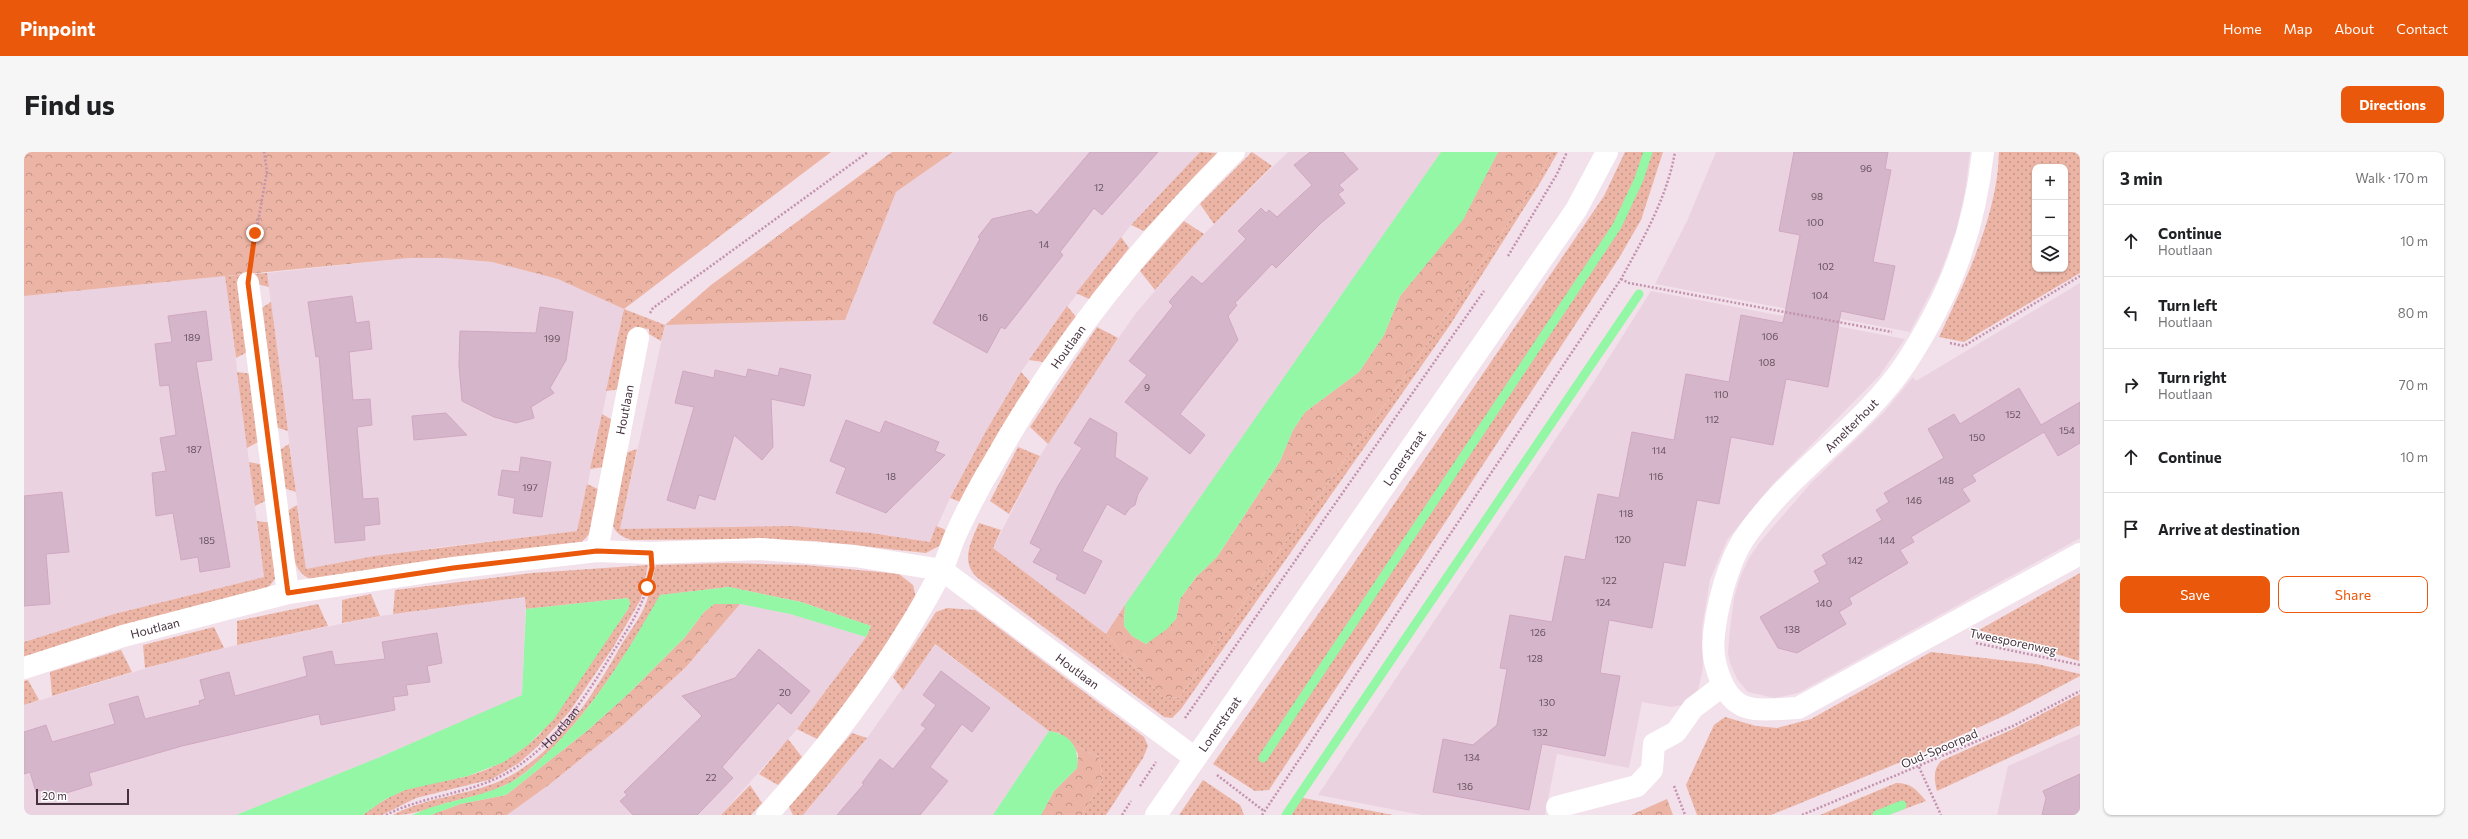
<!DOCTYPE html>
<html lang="en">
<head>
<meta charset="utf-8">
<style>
  :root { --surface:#fff; --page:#f6f6f6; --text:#202124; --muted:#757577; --line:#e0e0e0; --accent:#ea580c }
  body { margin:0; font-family:Commissioner,sans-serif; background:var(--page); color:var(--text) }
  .controls { position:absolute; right:12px; top:12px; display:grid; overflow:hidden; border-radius:8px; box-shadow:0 1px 3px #0004 }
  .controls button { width:36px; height:36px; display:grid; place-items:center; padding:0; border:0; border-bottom:1px solid var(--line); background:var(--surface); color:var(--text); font:20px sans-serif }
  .scale { position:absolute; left:12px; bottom:10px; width:93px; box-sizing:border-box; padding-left:4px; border:2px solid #44313d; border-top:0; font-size:11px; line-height:14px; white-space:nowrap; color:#44313d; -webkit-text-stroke:3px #fff; paint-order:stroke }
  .stop { position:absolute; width:12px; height:12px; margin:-9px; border:3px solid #ea580c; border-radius:50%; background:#fff }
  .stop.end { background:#ea580c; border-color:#fff; box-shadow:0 1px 4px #0008 }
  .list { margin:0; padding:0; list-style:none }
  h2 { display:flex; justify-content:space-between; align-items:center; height:52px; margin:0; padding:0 16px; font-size:17px }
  h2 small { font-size:13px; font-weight:400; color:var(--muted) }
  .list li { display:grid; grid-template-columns:26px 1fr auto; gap:12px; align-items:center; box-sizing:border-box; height:72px; padding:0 16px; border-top:1px solid var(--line) }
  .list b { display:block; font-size:15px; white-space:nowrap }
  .list p { margin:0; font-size:13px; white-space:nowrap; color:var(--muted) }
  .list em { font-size:13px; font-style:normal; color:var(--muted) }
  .actions { display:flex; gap:8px; padding:12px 16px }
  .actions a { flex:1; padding:9px 0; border:1px solid var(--accent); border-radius:8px; text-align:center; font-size:14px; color:var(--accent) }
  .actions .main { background:var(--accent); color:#fff }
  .icon { flex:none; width:22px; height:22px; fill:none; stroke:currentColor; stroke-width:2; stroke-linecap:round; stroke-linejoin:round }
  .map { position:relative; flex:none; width:2056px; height:663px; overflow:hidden; border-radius:8px }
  header { display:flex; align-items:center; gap:24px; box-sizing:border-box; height:56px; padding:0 20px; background:var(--accent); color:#fff }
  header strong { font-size:19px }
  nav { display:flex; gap:22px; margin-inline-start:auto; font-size:14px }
  .intro { display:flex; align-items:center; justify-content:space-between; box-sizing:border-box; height:96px; padding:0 24px }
  h1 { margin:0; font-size:28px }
  .button { padding:10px 18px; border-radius:8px; background:var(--accent); color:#fff; font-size:14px; font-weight:700 }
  main { display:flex; gap:24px; padding:0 24px }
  aside { flex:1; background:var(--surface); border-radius:8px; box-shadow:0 1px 3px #0004 }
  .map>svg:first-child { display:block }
  .residential { fill:#ebd2e0 }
  .grass { fill:url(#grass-dots); fill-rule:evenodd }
  .forest { fill:url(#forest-crowns) }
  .water { fill:#94f7a6 }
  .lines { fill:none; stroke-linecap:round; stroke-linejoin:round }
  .stream { stroke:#94f7a6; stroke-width:9 }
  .building { fill:#d4b5c9; stroke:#d0a7c1 }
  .path { stroke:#c292ae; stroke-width:2.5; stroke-dasharray:2 2; stroke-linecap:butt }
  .minor { stroke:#fff; stroke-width:22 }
  .route { stroke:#ea580c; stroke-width:5 }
  .labels { text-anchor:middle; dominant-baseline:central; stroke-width:3; stroke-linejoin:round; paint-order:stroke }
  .number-label { font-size:10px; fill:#685260 }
  .street-label { font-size:12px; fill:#44313d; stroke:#fff }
</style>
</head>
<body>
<header>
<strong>Pinpoint</strong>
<nav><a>Home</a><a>Map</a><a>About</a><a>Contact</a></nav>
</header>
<div class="intro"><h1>Find us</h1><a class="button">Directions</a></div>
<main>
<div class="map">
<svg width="2056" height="663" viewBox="0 0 2056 663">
  <defs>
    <pattern id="grass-dots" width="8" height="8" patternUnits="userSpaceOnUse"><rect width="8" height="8" fill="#ecb4a4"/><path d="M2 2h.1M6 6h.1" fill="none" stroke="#c19387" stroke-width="1.8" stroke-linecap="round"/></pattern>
    <pattern id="forest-crowns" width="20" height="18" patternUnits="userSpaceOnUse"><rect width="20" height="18" fill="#ecb4a4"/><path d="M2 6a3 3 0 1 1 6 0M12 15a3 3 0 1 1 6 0" fill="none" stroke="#c19387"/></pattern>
  </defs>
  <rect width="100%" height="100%" fill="#f2e0ea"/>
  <!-- residential -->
  <path class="residential" d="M929 0H1176L1107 73 1036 164 997 220 962 279 926 346 906 390 847 381 596 377 641 173 821 168 872 40Z
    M1264 0H1417L1082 482 969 396 1016 304 1060 235 1112 161 1180 82Z
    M1692 0H1946L1941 40 1932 79 1915 124 1886 180 1631 132 1663 69Z
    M385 106H421L468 110 535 127 600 157 554 379 417 395 282 417 243 121Z
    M201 124 240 425 90 462 0 490V144Z
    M2056 131V386L1774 541 1750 546 1724 540 1713 527 1706 511 1704 501 1706 477 1710 446 1717 423 1725 406 1736 390 1787 331 1861 259 1889 225 1892 229Z
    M1627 139 1881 187 1855 224 1747 334 1703 388 1686 428 1678 476 1679 516 1674 538 1666 548 1658 553 1647 555 1618 550 1605 616 1533 602 1521 663H1398L1294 643 1569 231Z
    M502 445 498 543 477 553 356 605 212 663H0V553L140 511 213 493 356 464Z
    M716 452 766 462 842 485 773 577 697 663H483L526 632 599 573 662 515Z
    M910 492 1025 579 969 663H779L843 586Z
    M2056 582V663H1973L1984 614Z"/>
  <!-- grass -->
  <path class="grass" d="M1176 0 1193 1 1120 79 1107 73Z
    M1228 0 1248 14 1190 72 1176 52Z
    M1527 0H1534L1516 31 1426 173 1157 557 1148 566 1140 565 955 427C935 411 947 390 955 371L977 378 969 396 1082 482 1138 545 1155 546 1260 392 1385 219 1517 22Z
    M1601 0H1639L1617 68 1595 106 1245 638 1231 639 1189 612 1328 414 1580 44Z
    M1975 0H2056V121L1940 190 1915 185C1941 130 1974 62 1975 0ZM2011 15H2041V117H2011Z
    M1160 69 1180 82 1131 138 1116 119Z
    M1097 85 1105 96 1065 147 1052 141Z
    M243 121 245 135 233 132 225 199 212 206 201 124Z
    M247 150 264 279 251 275 236 157Z
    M1043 154 1052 165 1019 210 1005 208Z
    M600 157 641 173 637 189 625 182V177L610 175 597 237 582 239Z
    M1073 175 1094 186 1024 292 1006 275Z
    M213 220 228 222 236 289 223 296Z
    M997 220 1006 230 939 351 926 346 962 279Z
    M578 262 590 269 580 315 566 317Z
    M265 292 272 340 260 336 254 299Z
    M994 295 1016 304 985 362 966 349Z
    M613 297 596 377 768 374 847 381 906 390 912 374 920 377 924 382 915 394 902 401 791 389 724 387 607 388C596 384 591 381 587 369L598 302Z
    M225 310 240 313 245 347 231 354Z
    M563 332 576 338 565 382 557 391 289 428C263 420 266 382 263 359L273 353 282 417 351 404 553 379Z
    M233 369 247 371 251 427 243 437 0 505V490L90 462 240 425Z
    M702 411 781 413 856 420 875 422 889 433 892 446 889 455 828 542 793 587 773 577 842 485 847 474 777 450 705 435 637 443C604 499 570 556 523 601 513 610 502 621 491 628 468 641 446 645 422 651 402 657 391 663 369 663 402 645 441 644 476 629 533 603 570 542 599 490 608 476 620 461 624 445 627 435 629 423 632 413Z
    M624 413 617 447 590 494 546 559 514 594 495 611 468 627 392 646 358 663H339C352 653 365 644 381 638 406 629 434 629 459 619 480 611 499 598 516 582L604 457 606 451 604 446 502 457 501 445 369 462 371 438 508 421Z
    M2056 421 2055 509 1955 478Z
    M347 442 356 464 318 471V448Z
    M294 452 304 474 213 493V469Z
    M923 456 951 458 1120 585 1124 594 1119 606 1082 663H1058L1079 627 1075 605 1049 593 1035 581 1025 579 911 492 879 538 869 525 912 460Z
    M190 475 200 496 121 516 119 493Z
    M97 498 108 520 28 544 26 520Z
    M1907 500 2013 512 2056 522V524L1982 563 1889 605 1747 663H1673L1662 633 1690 573 1701 565 1732 574 1753 576 1787 567Z
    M4 528 15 548 0 553V529Z
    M2056 542V573L1913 639C1910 628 1909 617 1917 609L1989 577Z
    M828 581 843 586 779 663H769L765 655Z
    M764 587 778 605 754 633 735 622Z
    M1179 628 1216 653 1220 663H1155Z
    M1872 631C1887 631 1892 637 1902 649L1864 663H1796Z
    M726 633 738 651 727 663H697Z
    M1274 645 1369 663H1262Z"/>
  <!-- forest -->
  <path class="forest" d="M0 0H807L600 157 534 127 468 110 421 106H385L0 144Z
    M868 0H929L872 40 821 168 641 173 687 133Z
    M1474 0H1527L1517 22 1385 219 1260 392 1155 546 1138 545 1082 482 1101 453 1100 474 1108 484 1122 492 1152 467 1156 447 1172 425 1193 405 1256 309 1269 278 1281 260 1335 220 1360 183 1376 144 1439 67Z
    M690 452H716L662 515 599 573 526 632 483 663H407L436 652 482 643 564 578 604 542 661 485 680 460Z
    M1049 593 1075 605 1079 627 1058 663H1017L1030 639 1053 616 1054 602Z
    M1643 647 1649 663H1607Z"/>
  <!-- water -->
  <path class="water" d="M1417 0H1474L1439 68 1376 144 1360 183 1335 220 1281 260 1269 278 1256 309 1193 405 1172 425 1156 447 1152 467 1143 477 1122 492 1108 484 1100 474 1101 453Z
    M705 435 777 450 847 474 842 485 766 462 716 452H690L680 460 661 485 604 542 564 578 482 643 436 652 407 663H388C421 647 457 647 491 628 503 621 513 610 523 601 570 556 604 499 636 443Z
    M604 446 606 451 604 457 530 567 504 593 480 610 444 624 381 638 360 648 339 663H212L356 605 498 543 502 457Z
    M1025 579C1047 583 1055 594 1053 616L1030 639 1017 663H969Z"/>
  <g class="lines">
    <!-- stream -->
    <path class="stream" d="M1239 606 1593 74 1615 27 1624 0
      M1262 663 1615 142
      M1853 663 1878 653"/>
  </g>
  <!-- building -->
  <path class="building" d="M1066 0H1134L1078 63 1070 56 1036 100 1039 103 981 177 977 175 963 201 909 171 956 87 954 85 968 67 1007 58 1013 63Z
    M1286 0H1319L1334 17 1315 33 1320 38 1314 42 1321 51 1297 71 1252 116 1248 112 1211 151 1213 153 1204 164 1214 188 1156 262 1181 283 1166 302 1101 250 1123 223 1105 209 1149 154 1145 150 1150 144 1168 124 1178 132 1222 87 1214 79 1237 56 1242 61 1245 58 1253 65 1288 33 1270 13Z
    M1770 0H1864L1861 17 1867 18 1849 110 1871 114 1860 168 1817 159 1804 235 1762 227 1749 293 1707 285 1695 352 1673 348 1661 414 1640 410 1628 476 1585 468 1576 521 1596 524 1581 604 1518 592 1505 658 1409 640 1419 587 1449 593 1473 573 1483 517 1476 516 1486 463 1528 470 1541 404 1561 408 1574 342 1595 346 1608 280 1650 288 1662 222 1705 230 1717 163 1759 171 1776 83 1755 79Z
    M328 144 332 171 345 169 348 197 325 200 329 248 346 247 348 273 333 275 339 347 354 346 356 372 340 374 341 388 311 391 295 204 292 205 284 150Z
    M516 155 549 160 542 208 526 236 530 241 507 255 510 266 492 271 470 265 438 249 435 213 436 179 512 181Z
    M182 159 188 208 172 210 206 415 176 420 174 405 157 408 149 361 132 364 128 321 142 319 136 286 152 283 145 233 136 234 131 192 148 190 144 164Z
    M756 216 787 223 780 254 747 247 749 295 738 308 710 283 691 348 675 343 671 357 643 348 670 255 651 251 659 219 690 226 691 218 722 225 724 217 754 224Z
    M1995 236 2017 273 2056 250V291L2034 304 2020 280 1948 323 1952 329 1938 337 1946 349 1887 385 1890 390 1876 398 1884 411 1825 446 1828 452 1815 460 1822 472 1773 501 1754 496 1736 465 1796 430 1790 419 1803 412 1798 403 1858 368 1852 358 1865 350 1860 341 1920 306 1904 277 1930 262 1936 272Z
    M422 261 443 283 390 288 388 264Z
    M1066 266 1093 281 1091 305 1124 326 1114 342 1111 353 1106 356 1101 363 1083 352 1058 399 1078 409 1061 442 1032 427 1034 423 1009 410 1017 397 1006 391 1034 334 1058 296 1050 291Z
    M822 268 856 281 861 269 915 290 911 299 921 303 862 361 812 341 822 316 806 309Z
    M497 305 527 310 518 365 489 361 491 346 474 343 478 318 495 320Z
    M38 340 45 400 22 402 26 452 0 454V344Z
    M413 481 418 511 403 514 406 530 382 533 384 543 369 545 371 558 297 573 295 562 158 594 65 621 68 633 20 648 17 638 12 640 6 620 0 622V580L22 573 28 590 91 572 85 552 114 544 121 567 176 553 175 549 181 547 176 528 205 520 211 544 283 524 279 505 308 499 311 513 361 507 358 490Z
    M735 497 786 539 767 562 754 551 698 615 709 626 673 663H609L596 649 603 643 600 640 678 564 658 544 711 526Z
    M917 519 966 556 948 580 938 572 906 615 924 629 896 663H813L840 632 838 631 856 607 869 617 902 576 897 573 912 553 899 543Z
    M2056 622V663H2018L2022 646 2019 639Z"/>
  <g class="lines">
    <!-- path -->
    <g class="path">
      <path d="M228 104 243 19 240 0"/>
      <path d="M1484 104 1533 22 1543 0"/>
      <path d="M1597 127 1605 131 1868 180"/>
      <path d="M626 161 629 156 844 0"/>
      <path d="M1926 191 1940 194 2056 124"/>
      <path d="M1952 491 2056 513"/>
      <path d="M1161 566 1460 139"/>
      <path d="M1895 615 1917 663"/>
      <path d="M1193 623 1240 659"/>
      <path d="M1116 634 1132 610"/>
      <path d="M1650 634 1661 663"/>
      <path id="s1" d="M362 663C397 645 435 643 471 627 524 603 560 548 589 500 604 477 619 455 625 427"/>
      <path d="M1098 663 1107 649"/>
      <path d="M1238 663 1597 127C1619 87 1643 46 1651 0"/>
      <path d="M1778 663 1989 574 2056 539"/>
    </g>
    <!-- minor -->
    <g class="minor">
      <path d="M1959 0C1950 81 1926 143 1882 211 1837 278 1763 321 1719 388 1706 409 1698 437 1693 462 1690 479 1687 497 1692 514 1706 565 1730 558 1774 556L2056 402"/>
      <path d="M224 131 264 441"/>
      <path id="s2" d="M573 399 614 186"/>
      <path id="s3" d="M0 516 99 484 264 441 429 416 573 399 627 401 736 397 831 404 918 418 1171 606"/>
      <path d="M1533 655 1613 634 1628 618 1630 592 1652 580 1669 556 1698 534"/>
      <path id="s4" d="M743 663C810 589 870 509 917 420 923 408 926 395 932 382 943 358 956 333 970 310 1034 196 1117 92 1210 0"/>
      <path id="s5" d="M1132 663 1552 58 1583 0"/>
    </g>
  </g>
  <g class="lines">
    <!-- route -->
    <path class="route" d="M231 81 224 131 264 441 429 416 573 399 627 401 628 416 623 435"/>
  </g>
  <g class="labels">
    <!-- number labels -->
    <g class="number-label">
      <text x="1842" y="16">96</text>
      <text x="1075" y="35">12</text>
      <text x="1793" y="44">98</text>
      <text x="1791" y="70">100</text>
      <text x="1020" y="92">14</text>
      <text x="1802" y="114">102</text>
      <text x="1796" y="143">104</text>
      <text x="959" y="165">16</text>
      <text x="1746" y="184">106</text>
      <text x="168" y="185">189</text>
      <text x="528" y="186">199</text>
      <text x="1743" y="210">108</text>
      <text x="1123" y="235">9</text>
      <text x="1697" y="242">110</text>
      <text x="1989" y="262">152</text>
      <text x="1688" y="267">112</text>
      <text x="2043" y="278">154</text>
      <text x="1953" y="285">150</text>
      <text x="170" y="297">187</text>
      <text x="1635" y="298">114</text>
      <text x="867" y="324">18</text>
      <text x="1632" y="324">116</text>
      <text x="1922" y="328">148</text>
      <text x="506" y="335">197</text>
      <text x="1890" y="348">146</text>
      <text x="1602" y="361">118</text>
      <text x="1599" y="387">120</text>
      <text x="183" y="388">185</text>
      <text x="1863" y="388">144</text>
      <text x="1831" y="408">142</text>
      <text x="1585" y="428">122</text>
      <text x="1579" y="450">124</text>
      <text x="1800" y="451">140</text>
      <text x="1768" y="477">138</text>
      <text x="1514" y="480">126</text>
      <text x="1511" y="506">128</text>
      <text x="761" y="540">20</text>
      <text x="1523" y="550">130</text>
      <text x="1516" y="580">132</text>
      <text x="1448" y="605">134</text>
      <text x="687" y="625">22</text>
      <text x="1441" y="634">136</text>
    </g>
    <!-- street labels -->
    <g class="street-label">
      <text stroke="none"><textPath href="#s4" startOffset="559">Houtlaan</textPath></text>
      <text stroke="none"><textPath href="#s2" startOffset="144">Houtlaan</textPath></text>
      <text transform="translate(1827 273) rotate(-45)">Amelterhout</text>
      <text stroke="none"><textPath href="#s5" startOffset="435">Lonerstraat</textPath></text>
      <text stroke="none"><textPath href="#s3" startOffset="137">Houtlaan</textPath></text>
      <text transform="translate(1989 489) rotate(12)">Tweesporenweg</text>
      <text stroke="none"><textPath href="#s3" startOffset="1102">Houtlaan</textPath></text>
      <text stroke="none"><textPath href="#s5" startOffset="111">Lonerstraat</textPath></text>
      <text stroke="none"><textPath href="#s1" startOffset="199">Houtlaan</textPath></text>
      <text transform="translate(1915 596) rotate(-23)">Oud-Spoorpad</text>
    </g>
  </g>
</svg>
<div class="controls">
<button>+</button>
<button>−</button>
<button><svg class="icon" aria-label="layers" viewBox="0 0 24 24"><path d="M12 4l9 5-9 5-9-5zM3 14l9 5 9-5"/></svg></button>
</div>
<div class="scale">20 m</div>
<div class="stop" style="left:623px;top:435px"></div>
<div class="stop end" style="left:231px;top:81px"></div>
</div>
<aside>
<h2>3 min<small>Walk · 170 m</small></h2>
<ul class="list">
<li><svg class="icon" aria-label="ahead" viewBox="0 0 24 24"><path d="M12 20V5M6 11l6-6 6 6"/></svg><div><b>Continue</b><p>Houtlaan</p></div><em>10 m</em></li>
<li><svg class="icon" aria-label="left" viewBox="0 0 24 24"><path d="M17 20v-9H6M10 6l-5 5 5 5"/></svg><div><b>Turn left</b><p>Houtlaan</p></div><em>80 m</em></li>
<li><svg class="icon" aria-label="right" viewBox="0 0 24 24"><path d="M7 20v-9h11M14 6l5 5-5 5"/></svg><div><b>Turn right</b><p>Houtlaan</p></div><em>70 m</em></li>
<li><svg class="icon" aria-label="ahead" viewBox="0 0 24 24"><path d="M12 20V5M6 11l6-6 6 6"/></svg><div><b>Continue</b></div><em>10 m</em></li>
<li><svg class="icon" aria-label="arrive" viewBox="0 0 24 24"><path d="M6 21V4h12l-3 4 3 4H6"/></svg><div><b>Arrive at destination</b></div></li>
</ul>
<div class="actions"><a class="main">Save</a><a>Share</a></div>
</aside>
</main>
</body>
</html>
